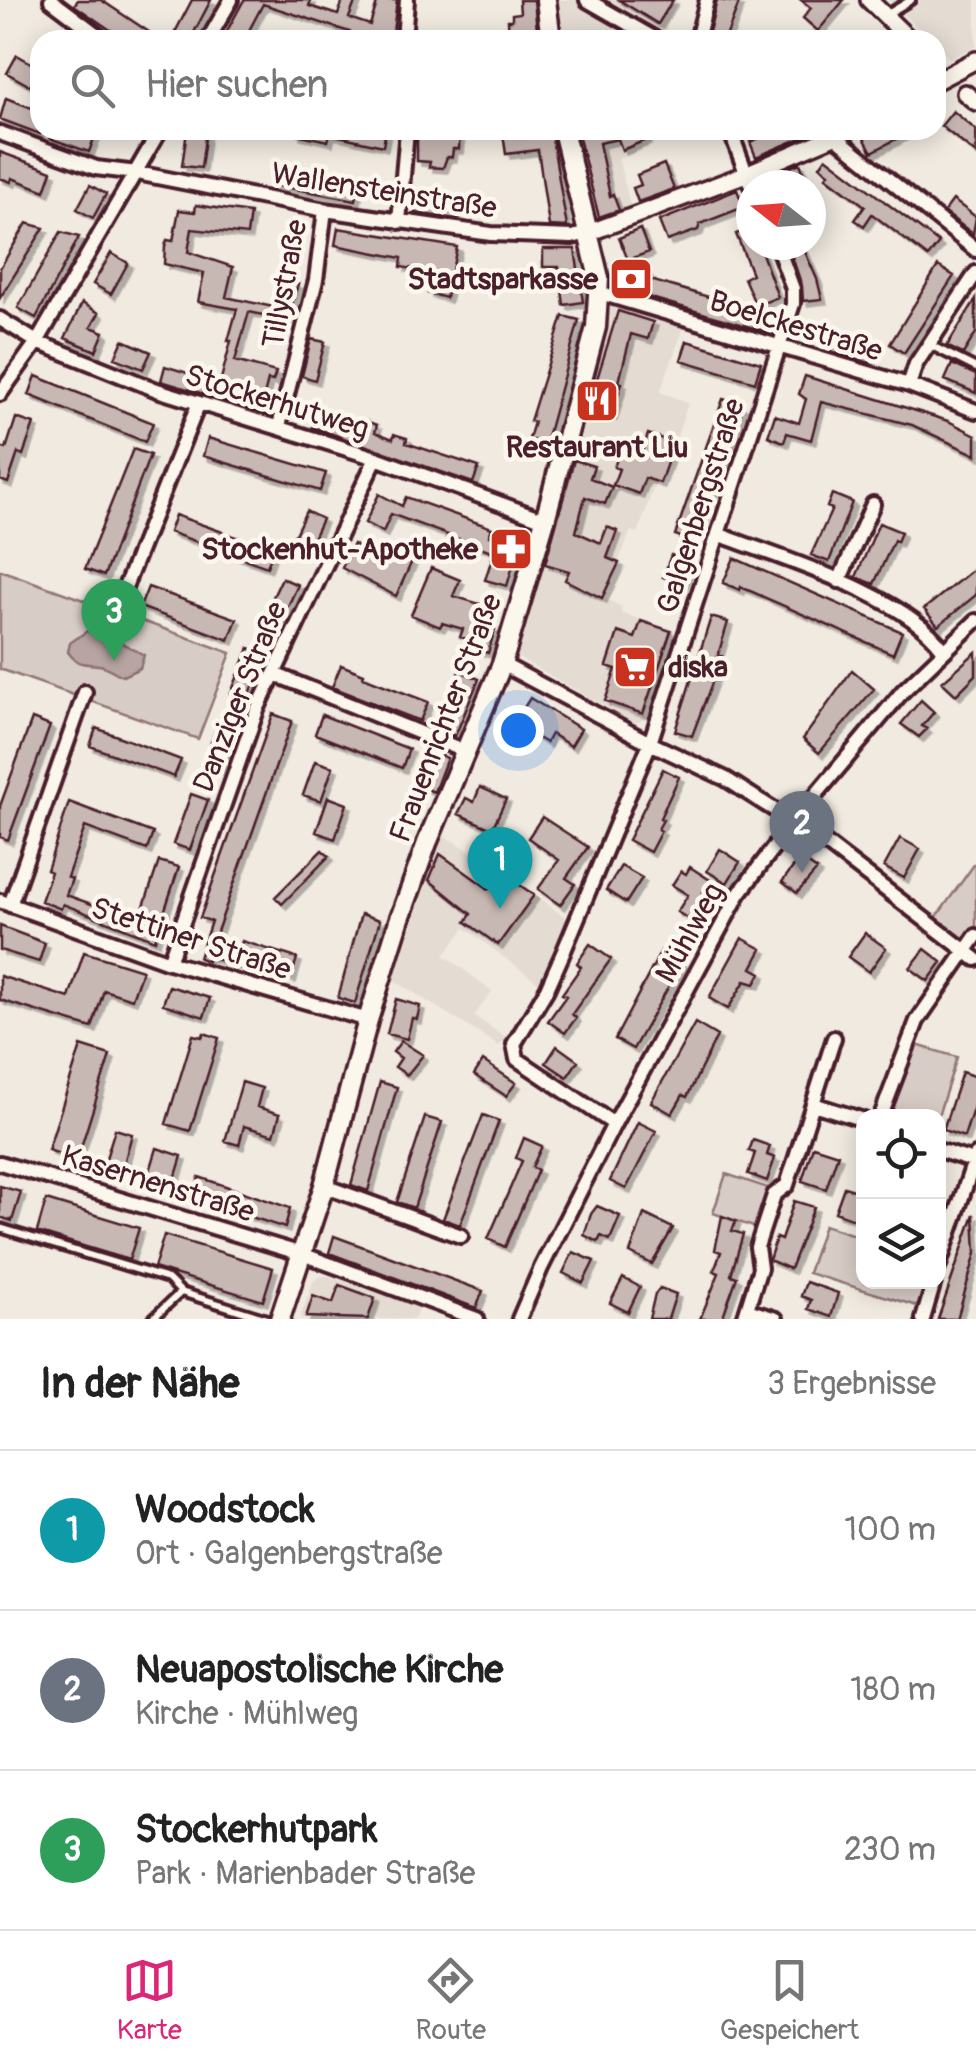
<!DOCTYPE html>
<html lang="de">
<head>
<meta charset="utf-8">
<style>
  :root { --surface:#fff; --page:#f6f6f6; --text:#222; --muted:#767676; --line:#e0e0e0; --accent:#db2777 }
  body { margin:0; font-family:Pangolin,sans-serif; background:var(--page); color:var(--text) }
  .controls { position:absolute; right:30px; bottom:30px; display:grid; overflow:hidden; border-radius:20px; box-shadow:0 5px 25px #0003 }
  .controls button { width:90px; height:90px; display:grid; place-items:center; padding:0; border:0; border-bottom:2px solid var(--line); background:var(--surface); color:var(--text); font:50px sans-serif }
  .compass { position:absolute; left:736px; top:170px; width:90px; height:90px; border-radius:50%; background:var(--surface); box-shadow:0 5px 25px #0003; rotate:287deg }
  .you { position:absolute; left:518px; top:730px; width:35px; height:35px; margin:-25px; border:8px solid #fff; border-radius:50%; background:#1a73e8; box-shadow:0 0 0 15px #1a73e833 }
  .badge { display:grid; place-items:center; width:65px; height:65px; border-radius:50%; background:var(--accent); color:#fff; font-size:32px; font-weight:700 }
  .pin { position:absolute; translate:-50% -82px; filter:drop-shadow(0 2px 5px #0008) }
  .pin::after { content:''; position:absolute; top:52px; width:35px; height:30px; background:inherit; clip-path:polygon(0 0,100% 0,50% 100%) }
  .list { margin:0; padding:0; list-style:none }
  h2 { display:flex; justify-content:space-between; align-items:center; height:130px; margin:0; padding:0 40px; font-size:42px }
  h2 small { font-size:32px; font-weight:400; color:var(--muted) }
  .list li { display:grid; grid-template-columns:65px 1fr auto; gap:30px; align-items:center; box-sizing:border-box; height:160px; padding:0 40px; border-top:2px solid var(--line) }
  .list b { display:block; font-size:38px; white-space:nowrap }
  .list p { margin:0; font-size:32px; white-space:nowrap; color:var(--muted) }
  .list em { font-size:32px; font-style:normal; color:var(--muted) }
  .icon { flex:none; width:55px; height:55px; fill:none; stroke:currentColor; stroke-width:2; stroke-linecap:round; stroke-linejoin:round }
  .map { position:relative; flex:none; width:976px; height:1319px; overflow:hidden }
  .search { position:absolute; background:var(--surface); box-shadow:0 5px 25px #0003; left:30px; right:30px; top:30px; height:110px; display:flex; align-items:center; gap:25px; box-sizing:border-box; padding:0 35px; border-radius:30px; color:var(--muted); font-size:38px }
  .sheet { height:610px; background:var(--surface) }
  nav { display:flex; justify-content:space-around; align-items:center; box-sizing:border-box; height:140px; border-top:2px solid var(--line); background:var(--surface); font-size:28px; color:var(--muted) }
  nav a { display:grid; justify-items:center; gap:5px }
  nav .on { color:var(--accent) }
  .map>svg:first-child { display:block }
  .built { fill:#e4dbd2 }
  .green { fill:#d8ccc6; stroke:#917678; stroke-width:2.5 }
  .water { fill:#b8a4a2; stroke:#8c6f72; stroke-width:2.5 }
  .building { fill:#c8b8b3; stroke:#4a1f2b; stroke-width:2.5; filter:url(#shadow) }
  .lines { fill:none; stroke-linecap:round; stroke-linejoin:round }
  .service-casing { stroke:#4a1f2b; stroke-width:14 }
  .minor-casing { stroke:#4a1f2b; stroke-width:20 }
  .tertiary-casing { stroke:#4a1f2b; stroke-width:22 }
  .secondary-casing { stroke:#4a1f2b; stroke-width:25 }
  .service { stroke:#fbf7ec; stroke-width:6 }
  .minor { stroke:#fbf7ec; stroke-width:12 }
  .tertiary { stroke:#fbf7ec; stroke-width:15 }
  .secondary { stroke:#fbf7ec; stroke-width:18 }
  .labels { text-anchor:middle; dominant-baseline:central; stroke-width:9; stroke-linejoin:round; paint-order:stroke }
  .street-label { font-size:30px; fill:#4a1f2b; stroke:#fbf7ec }
  .poi-label { font-size:30px; font-weight:bold; fill:#4a1f2b; stroke:#fbf7ec; text-anchor:end }
</style>
</head>
<body>
<div class="map">
<svg width="976" height="1319" viewBox="0 0 976 1319">
  <defs>
    <filter id="shadow"><feDropShadow dx="4.5" dy="4.5" stdDeviation="0" flood-color="#0004"/></filter>
  </defs>
  <rect width="100%" height="100%" fill="#f0eae0"/>
  <filter id="ink" filterUnits="userSpaceOnUse"><feTurbulence type="fractalNoise" baseFrequency=".01" numOctaves="2"/><feDisplacementMap in="SourceGraphic" scale="20" xChannelSelector="R" yChannelSelector="G"/><feConvolveMatrix kernelMatrix="1 2 1 2 8 2 1 2 1" color-interpolation-filters="sRGB"/></filter>
  <g filter="url(#ink)">
    <!-- built -->
    <path class="built" d="M556 0H677L662 40H560Z
      M889 0H976V47L949 58 936 46V40H930Z
      M572 130H684L618 158 633 216 598 229Z
      M613 298 687 319 660 392 688 403 661 485 655 483 638 533 631 531 603 598 622 607 621 613 675 631 647 718 635 723 515 656Z
      M442 835 498 866 575 925 547 989 465 928 444 955 492 991 474 1016 506 1038 499 1046 389 977 418 890Z
      M322 1276H327L419 1306 414 1319H300L314 1280Z"/>
    <!-- green -->
    <path class="green" d="M0 570 231 653 198 739 0 669Z
      M976 862V929L968 940 960 939 935 919Z
      M913 1044 957 1057 938 1116H890Z
      M726 1174 768 1188 756 1228 713 1213Z
      M824 1225 863 1238 864 1282H926L920 1307 808 1273Z"/>
    <!-- water -->
    <path class="water" d="M87 631 115 639 144 655 140 668 123 676C114 673 108 666 99 665 84 663 78 666 68 652L70 643Z"/>
    <!-- building -->
    <path class="building" d="M78 0H101L161 40H125L74 5Z
      M192 0H211L190 40H171Z
      M244 0H311L309 6 338 15 343 0H356L349 18 370 25 378 0H397L392 40H374L263 4 244 40H222Z
      M519 0H534L538 40H509L508 20H512V14L520 13Z
      M619 0H673L658 24Z
      M717 0 739 3 725 40H707Z
      M801 0H844L818 31 803 18 811 8Z
      M17 55 40 68 30 86 7 73Z
      M6 98 40 111V134L0 119Z
      M953 111 976 130V154L941 126Z
      M51 130H88L96 133 89 152 49 138Z
      M187 130H206L201 168 182 166Z
      M296 130H386L383 146 330 134 328 141 296 134Z
      M417 130H460L459 149H453L452 157H447L443 168 429 167 430 162 417 161Z
      M577 130H642L646 140 622 150 618 139 599 143 610 196 613 194 619 210 599 217Z
      M771 130H820L756 157 750 142 774 132Z
      M870 130H913L872 152 862 134Z
      M519 132 520 138 551 132 567 227 549 226 538 150 506 154 503 134Z
      M0 152 52 171 45 191 12 178 11 182 0 178Z
      M826 157 939 243 928 257 872 214 864 226 855 220 865 206 826 177 829 173 820 166Z
      M800 163 805 177 787 185H761L760 180Z
      M664 164 674 189 638 202 633 188 641 185 637 175Z
      M276 168 359 183 356 200 273 185Z
      M90 185 106 194 93 218 77 209Z
      M737 190 744 207 700 224 698 230 667 241 659 221Z
      M417 199 458 205 456 219 415 213Z
      M953 200 976 217 973 234 944 212Z
      M196 205 250 213 247 235 192 229 188 252 233 267 226 297 278 308 283 282 298 284 287 320 249 312 235 361 276 372 273 381 268 380 260 411 161 381 165 366 220 383 231 341H228L237 309 198 302 204 273 164 264 165 246 167 240 173 241 179 210 195 212Z
      M27 223 44 228 0 298V268Z
      M338 228 457 247 446 298 428 293 433 272 401 267 402 258 335 245Z
      M751 228V245H759L778 297 756 306 744 278 752 274 736 234Z
      M640 229 649 252 628 260 619 238Z
      M61 232 79 237 36 318 18 308Z
      M788 245H802L817 279 822 299 803 301 802 286Z
      M543 249H575L583 302 564 305 559 267H543Z
      M111 253 128 263 111 294 93 284Z
      M938 266 954 276 904 353 890 344Z
      M631 269 651 276 650 280 750 309 738 314 769 323 767 332 624 290Z
      M976 299V333L963 354 947 346Z
      M82 303 99 313 91 327 104 332 96 351 65 338Z
      M618 311 653 322 648 339 631 334 619 382 622 383 612 416 588 408Z
      M563 316 579 320 545 444 529 439 534 422 530 421Z
      M836 336 875 347 870 363 831 351Z
      M311 339 325 342 315 380 302 376Z
      M123 340 151 352 143 369 115 358Z
      M687 341 761 363 755 382 681 360Z
      M952 364 976 375V393L945 380Z
      M36 376 153 423 145 442 29 395Z
      M805 376 948 421 976 435V455L912 425 821 402 811 440 787 433 784 442 768 436 775 415 799 423 806 399 799 394Z
      M723 399 743 405 695 542 675 535Z
      M324 411 362 422 363 420 377 425 375 432 393 439 394 434 407 438 406 443 479 467 473 483 312 427 318 412Z
      M16 418 34 424 23 455 18 453 8 483 0 480V447L6 449Z
      M648 434 674 443 660 483 645 478 639 494 613 485 619 469 614 467 620 451 640 458Z
      M208 438 326 473 320 491 203 456Z
      M133 449 150 455 104 576 85 569Z
      M574 460 594 466 590 478 612 487 605 504 585 497 576 532 601 543 607 527 617 531 607 558 619 563 602 598 565 580 569 571 545 564Z
      M379 494 402 506 406 497 492 528 489 536 519 545 507 586 485 580 494 552 391 514 383 532 365 523Z
      M832 494 852 502 829 562 811 555 832 509 827 507Z
      M306 511 322 519 307 551 291 543Z
      M175 515 273 550 267 567 169 532Z
      M879 523 901 532 897 542 894 540 874 584 856 577Z
      M353 544 384 560 389 549 413 559 396 596 342 568Z
      M671 555 691 562 683 584 663 577Z
      M734 558 902 632 893 654 741 587 740 590 723 583Z
      M976 567V595L938 626 924 609Z
      M431 568 460 580 453 596 480 604 475 623 495 629 488 653 469 648 471 640 460 637 463 629 442 623 440 627 411 615Z
      M282 578 298 585 277 629 261 622Z
      M148 587 237 619 229 640 140 607Z
      M711 617 728 622 718 655 722 656 692 736 675 731Z
      M641 621 671 631 643 714 605 701 616 669 607 666 618 632 635 638Z
      M249 648 266 654 248 699 231 693Z
      M976 652V675L956 695 942 682Z
      M341 665 364 674 363 677 428 702 420 721 332 687Z
      M852 670 874 689 819 753 803 739Z
      M460 671 479 679 455 736 436 728Z
      M530 698 581 729 571 746 551 734 546 743 524 730 533 715 523 709Z
      M921 700 934 712 922 726 927 729 919 737 901 724Z
      M273 714 292 721 214 940 240 948 242 941 297 958 291 978 236 961 235 965 208 957 207 961 199 958 211 921 200 918Z
      M322 715 409 749 402 768 315 734Z
      M220 718 237 725 219 770 203 764Z
      M32 719 50 726 8 840 0 837V806Z
      M96 728 181 760 174 777 90 746Z
      M430 751 447 758 434 792 417 785Z
      M315 761 333 767 321 801 303 795Z
      M663 769 679 777 660 818 663 820 658 829 661 831 650 852 628 840Z
      M480 787 506 799 492 829 458 814 466 798 474 802Z
      M191 794 208 800 190 850 173 844Z
      M328 797 347 804 335 839 316 832Z
      M69 802 153 833 147 850 85 827 67 877 72 879 66 895 139 921 159 861 179 867 155 940 63 904 61 909 41 901 51 872 47 870Z
      M542 817 588 847 566 878 575 884 560 905 538 889 559 860 528 838Z
      M900 838 920 849 904 878 884 867Z
      M720 849 740 862 727 883 707 871Z
      M322 850 329 856 282 904 275 897Z
      M440 854 489 889 501 872 534 895 498 945 466 922 471 914 429 880Z
      M800 858 817 870 797 893 782 882Z
      M621 866 642 878 626 903 606 890Z
      M690 867 710 880 703 892 712 898 694 922 677 912 688 895 672 885 681 871 686 874Z
      M361 914 380 920 355 1003 338 998Z
      M0 926 45 943 39 962 0 950Z
      M865 933 886 948 869 972 848 957Z
      M742 938 762 949 752 968 761 973 755 984 745 981 728 1009 709 998Z
      M590 944 611 959 572 1014 576 1018 565 1033 548 1021 566 996 562 994 581 967 577 963Z
      M925 949 942 962 928 981 910 968Z
      M661 951 682 963 633 1049 615 1039Z
      M84 952 142 970 132 999 104 990 92 1028 0 1000V976L69 998Z
      M169 986 210 998 204 1017 163 1004Z
      M396 999 420 1006 417 1019 412 1018 407 1039 387 1034Z
      M695 1023 717 1036 687 1097 683 1095 672 1114 651 1102Z
      M204 1033 219 1038 190 1131 166 1124 193 1035 202 1037Z
      M401 1041 423 1055 407 1075 395 1067 401 1058 393 1052Z
      M81 1046 110 1055 77 1160 48 1150Z
      M557 1046 578 1061 567 1077 546 1063Z
      M483 1061 516 1083 506 1096 474 1075Z
      M962 1072 976 1077V1100L964 1137 943 1130Z
      M242 1082 262 1088 257 1107 280 1114 274 1135 244 1126 239 1145 225 1141Z
      M380 1082 397 1087 368 1191 351 1185Z
      M483 1115 499 1121 460 1225 443 1219Z
      M425 1117 442 1122 414 1208 397 1202Z
      M638 1122 656 1131 626 1189 610 1181Z
      M115 1129 132 1134 122 1171 104 1165Z
      M524 1138 542 1146 532 1167 538 1170 505 1247 488 1239 522 1161 516 1158Z
      M753 1140 770 1146 767 1155 775 1158 767 1181 748 1174 755 1153 749 1151Z
      M813 1146 838 1154 826 1189 802 1181Z
      M157 1148 182 1156 172 1189 147 1181Z
      M199 1177 290 1208 285 1228 193 1198Z
      M0 1186 21 1192 12 1221 0 1217Z
      M844 1187 864 1193 854 1219 835 1212Z
      M46 1200 139 1228 129 1260 37 1232Z
      M794 1201 814 1207 790 1269 769 1260 776 1238 781 1240Z
      M597 1206 620 1216 610 1240 601 1236 598 1242 584 1235 591 1214Z
      M644 1214 673 1228 652 1264 630 1253Z
      M974 1214 976 1253 957 1319H938Z
      M722 1216 736 1221 732 1231 743 1234 731 1275 737 1277 722 1319H700L719 1273 714 1271 721 1252 715 1250Z
      M164 1235 273 1268 263 1301 154 1268Z
      M334 1236 483 1291 476 1308 329 1253Z
      M573 1252 594 1261 583 1283 563 1273Z
      M623 1278 640 1287 628 1312 610 1303Z
      M806 1282 838 1293 831 1317 808 1309 811 1300 801 1296Z
      M339 1285 375 1298 368 1319 306 1317 313 1296 333 1303Z
      M660 1288 676 1294 668 1319H649L655 1294Z"/>
    <g class="lines">
      <defs>
        <path id="service" d="M886 15 911 0
          M930 345 976 368
          M0 1228 168 1279 181 1292 267 1319
          M152 1319 181 1292"/>
        <path id="minor" d="M51 0 104 40
          M587 0 657 40
          M208 40 231 0
          M404 40 407 0
          M697 40 707 0
          M730 130 751 186
          M0 133 96 168 137 173 325 210 491 234 572 237 588 233
          M836 137 976 250
          M399 222 407 130
          M600 293 909 385 976 411
          M0 319 37 342 157 390 376 458 545 520
          M909 385 916 364 976 273
          M0 394 37 342 160 130
          M279 426 316 280 325 210
          M718 534C781 559 903 593 943 649
          M839 581 873 504
          M113 617 198 405
          M502 664 650 743 726 779 820 839 976 959
          M274 674 467 752
          M0 901 169 962 368 1020
          M10 905 85 692
          M169 962 257 710 376 458
          M813 1104 864 1120
          M881 1116 917 1021 976 936
          M614 1124 517 1059 514 1044 547 989 563 953 650 743 793 304V289L777 245
          M938 1150 976 1162
          M0 1163 302 1254 477 1319
          M324 1186 461 1236
          M938 1268 976 1155
          M747 1310 776 1319
          M519 1319 541 1268 614 1124 739 894 793 822 903 691 976 621
          M744 1319 760 1268 757 1247 774 1195 787 1185 834 1038
          M923 1319 934 1282"/>
        <path id="tertiary" d="M869 0 910 40
          M936 81 976 60
          M965 93 976 102
          M588 233 746 174 848 130"/>
        <path id="secondary" d="M546 0 551 40
          M280 1319 324 1186 368 1020 399 921 427 843 502 664 545 520 596 327 599 278 563 130"/>
      </defs>
      <!-- service casing -->
      <use href="#service" class="service-casing"/>
      <!-- minor casing -->
      <use href="#minor" class="minor-casing"/>
      <!-- tertiary casing -->
      <use href="#tertiary" class="tertiary-casing"/>
      <!-- secondary casing -->
      <use href="#secondary" class="secondary-casing"/>
      <!-- service -->
      <use href="#service" class="service"/>
      <!-- minor -->
      <use href="#minor" class="minor"/>
      <!-- tertiary -->
      <use href="#tertiary" class="tertiary"/>
      <!-- secondary -->
      <use href="#secondary" class="secondary"/>
    </g>
  </g>
  <!-- icons -->
  <defs>
    <symbol id="bank-square" viewBox="-11 -11 22 22"><rect x="-9" y="-9" width="18" height="18" rx="4" fill="#c8321e" stroke="#fbf7ec"/><path d="M-6-4H6V4H-6ZM0-2.3a2.3 2.3 0 1 0 0 4.6a2.3 2.3 0 1 0 0-4.6Z" fill="#fff"/></symbol>
    <symbol id="restaurant-square" viewBox="-11 -11 22 22"><rect x="-9" y="-9" width="18" height="18" rx="4" fill="#c8321e" stroke="#fbf7ec"/><path d="M-5-6h1v4h1v-4h1v4h1v-4h1v5L-1.5 .5V6h-2V.5L-5-1ZM5-6V6H3V1.5H1.5Q1.5-4 5-6Z" fill="#fff"/></symbol>
    <symbol id="pharmacy-square" viewBox="-11 -11 22 22"><rect x="-9" y="-9" width="18" height="18" rx="4" fill="#c8321e" stroke="#fbf7ec"/><path d="M-2-6h4v4h4v4h-4v4h-4v-4h-4v-4h4Z" fill="#fff"/></symbol>
    <symbol id="supermarket-square" viewBox="-11 -11 22 22"><rect x="-9" y="-9" width="18" height="18" rx="4" fill="#c8321e" stroke="#fbf7ec"/><path d="M-6-5.5h2.5l.6 2H6L4.5 2H-2.5L-4.4-4H-6ZM-1.5 3.2a1.3 1.3 0 1 0 .1 0ZM3 3.2a1.3 1.3 0 1 0 .1 0Z" fill="#fff"/></symbol>
  </defs>
  <g fill-rule="evenodd">
    <use href="#bank-square" x="606" y="254" width="50" height="50"/>
    <use href="#restaurant-square" x="572" y="376" width="50" height="50"/>
    <use href="#pharmacy-square" x="486" y="524" width="50" height="50"/>
    <use href="#supermarket-square" x="610" y="642" width="50" height="50"/>
  </g>
  <g class="labels">
    <!-- street labels -->
    <g class="street-label">
      <text transform="translate(384 191) rotate(9)">Wallensteinstraße</text>
      <text transform="translate(285 284) rotate(-79)">Tillystraße</text>
      <text transform="translate(796 326) rotate(17)">Boelckestraße</text>
      <text transform="translate(277 402) rotate(17)">Stockerhutweg</text>
      <text transform="translate(701 506) rotate(-72)">Galgenbergstraße</text>
      <text transform="translate(240 697) rotate(-68)">Danziger Straße</text>
      <text transform="translate(446 718) rotate(-69)">Frauenrichter Straße</text>
      <text transform="translate(690 933) rotate(-61)">Mühlweg</text>
      <text transform="translate(191 939) rotate(18)">Stettiner Straße</text>
      <text transform="translate(158 1184) rotate(17)">Kasernenstraße</text>
    </g>
    <!-- poi labels -->
    <g class="poi-label">
      <text x="598" y="279">Stadtsparkasse</text>
      <text x="597" y="447" text-anchor="middle">Restaurant Liu</text>
      <text x="478" y="549">Stockenhut-Apotheke</text>
      <text x="668" y="667" text-anchor="start">diska</text>
    </g>
  </g>
</svg>
<div class="controls">
<button><svg class="icon" aria-label="locate" viewBox="0 0 24 24"><circle cx="12" cy="12" r="6"/><path d="M12 2v4M12 18v4M2 12h4M18 12h4"/></svg></button>
<button><svg class="icon" aria-label="layers" viewBox="0 0 24 24"><path d="M12 4l9 5-9 5-9-5zM3 14l9 5 9-5"/></svg></button>
</div>
<svg class="compass" viewBox="-18 -18 36 36"><path d="M0-13l5 13h-10z" fill="#e53935"/><path d="M0 13l5-13h-10z" fill="#767676"/></svg>
<div class="you"></div>
<div class="pin badge" style="left:500px;top:909px;background:#0f9aa8">1</div>
<div class="pin badge" style="left:802px;top:873px;background:#6b7280">2</div>
<div class="pin badge" style="left:114px;top:661px;background:#2e9e5b">3</div>
<div class="search"><svg class="icon" aria-label="search" viewBox="0 0 24 24"><circle cx="10" cy="10" r="6"/><path d="M15 15l6 6"/></svg>Hier suchen</div>
</div>
<section class="sheet">
<h2>In der Nähe<small>3 Ergebnisse</small></h2>
<ul class="list">
<li><span class="badge" style="background:#0f9aa8">1</span><div><b>Woodstock</b><p>Ort · Galgenbergstraße</p></div><em>100 m</em></li>
<li><span class="badge" style="background:#6b7280">2</span><div><b>Neuapostolische Kirche</b><p>Kirche · Mühlweg</p></div><em>180 m</em></li>
<li><span class="badge" style="background:#2e9e5b">3</span><div><b>Stockerhutpark</b><p>Park · Marienbader Straße</p></div><em>230 m</em></li>
</ul>
</section>
<nav>
<a class="on"><svg class="icon" aria-label="map" viewBox="0 0 24 24"><path d="M3 6l6-2 6 2 6-2v14l-6 2-6-2-6 2zM9 4v14M15 6v14"/></svg>Karte</a>
<a><svg class="icon" aria-label="directions" viewBox="0 0 24 24"><path d="M12 3l9 9-9 9-9-9zM9 14v-3h6M13 9l2 2-2 2"/></svg>Route</a>
<a><svg class="icon" aria-label="saved" viewBox="0 0 24 24"><path d="M7 4h10v16l-5-4-5 4z"/></svg>Gespeichert</a>
</nav>
</body>
</html>
